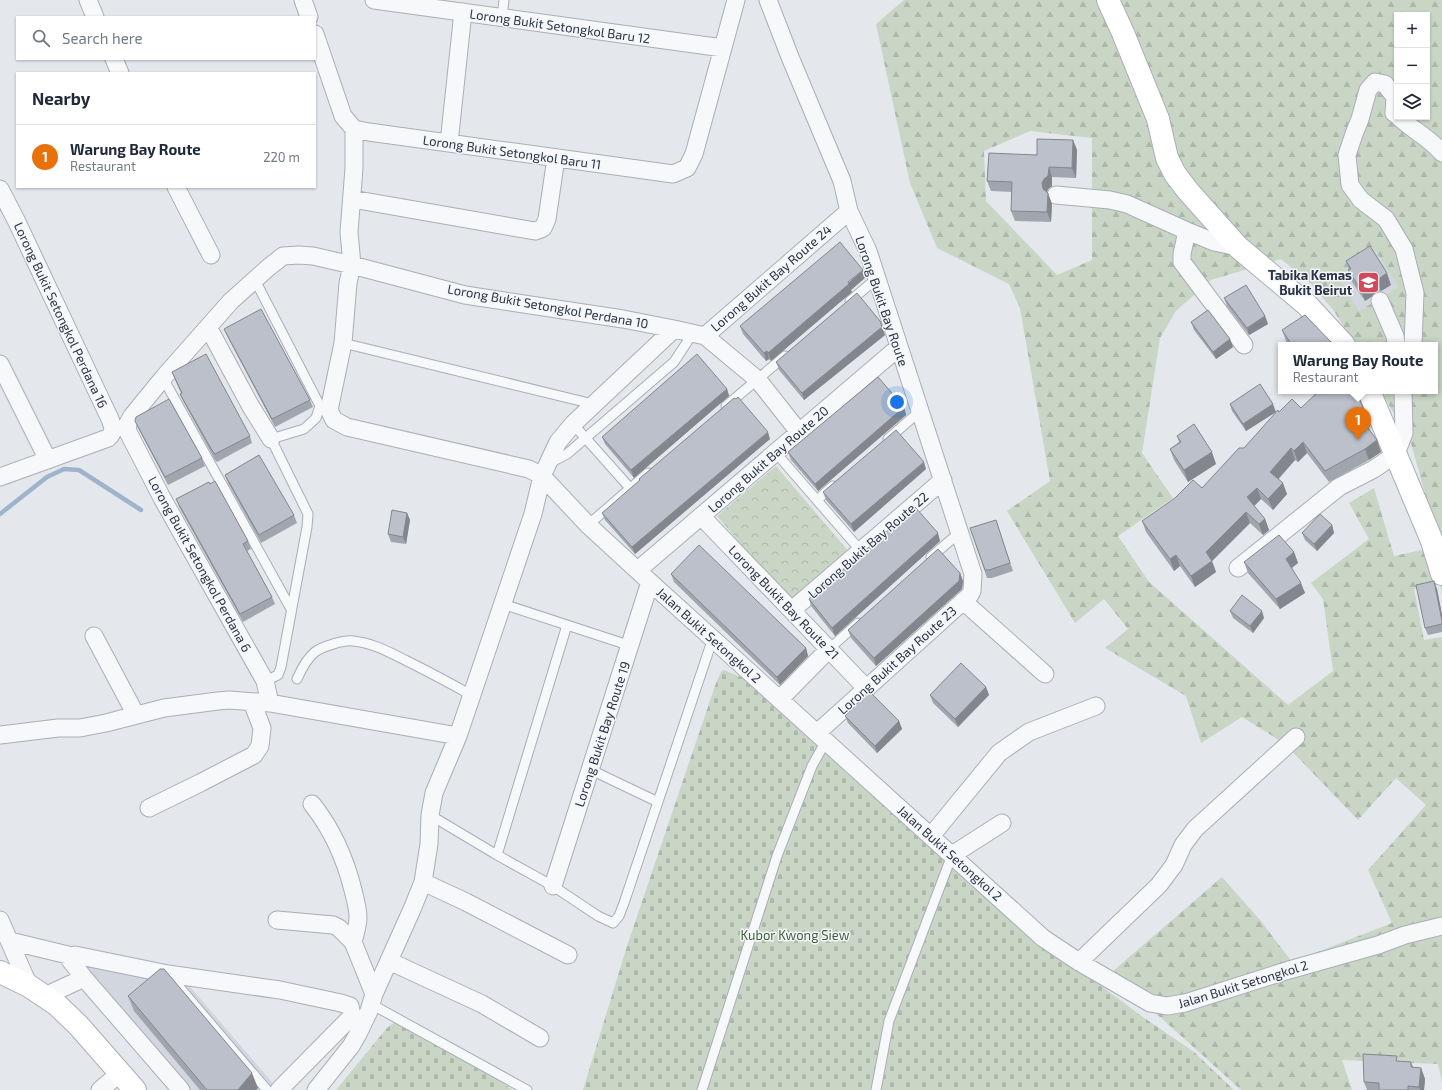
<!DOCTYPE html>
<html lang="en">
<head>
<meta charset="utf-8">
<style>
  :root { --surface:#fff; --page:#f2f2f3; --text:#1f2937; --muted:#747a83; --line:#e0e1e3; --accent:#d1495b }
  body { margin:0; font-family:"Exo 2",sans-serif; background:var(--page); color:var(--text) }
  .controls { position:absolute; right:12px; top:12px; display:grid; overflow:hidden; border-radius:0px; box-shadow:0 1px 3px #0004 }
  .controls button { width:36px; height:36px; display:grid; place-items:center; padding:0; border:0; border-bottom:1px solid var(--line); background:var(--surface); color:var(--text); font:20px sans-serif }
  .you { position:absolute; left:897px; top:402px; width:14px; height:14px; margin:-10px; border:3px solid #fff; border-radius:50%; background:#1a73e8; box-shadow:0 0 0 6px #1a73e833 }
  .badge { display:grid; place-items:center; width:26px; height:26px; border-radius:50%; background:var(--accent); color:#fff; font-size:13px; font-weight:700 }
  .pin { position:absolute; translate:-50% -33px; filter:drop-shadow(0 1px 2px #0008) }
  .pin::after { content:''; position:absolute; top:21px; width:14px; height:12px; background:inherit; clip-path:polygon(0 0,100% 0,50% 100%) }
  .popup { position:absolute; left:1278px; top:342px; width:160px; height:52px; box-sizing:border-box; display:grid; place-content:center; border-radius:0px; background:var(--surface); filter:drop-shadow(0 1px 3px #0005); font-size:13px; white-space:nowrap; color:var(--muted) }
  .popup b { font-size:15px; color:var(--text) }
  .popup::after { content:''; position:absolute; left:50%; top:100%; margin-left:-8px; border:8px solid transparent; border-top-color:var(--surface) }
  .list { margin:0; padding:0; list-style:none }
  h2 { display:flex; justify-content:space-between; align-items:center; height:52px; margin:0; padding:0 16px; font-size:17px }
  h2 small { font-size:13px; font-weight:400; color:var(--muted) }
  .list li { display:grid; grid-template-columns:26px 1fr auto; gap:12px; align-items:center; box-sizing:border-box; height:64px; padding:0 16px; border-top:1px solid var(--line) }
  .list b { display:block; font-size:15px; white-space:nowrap }
  .list p { margin:0; font-size:13px; white-space:nowrap; color:var(--muted) }
  .list em { font-size:13px; font-style:normal; color:var(--muted) }
  .icon { flex:none; width:22px; height:22px; fill:none; stroke:currentColor; stroke-width:2; stroke-linecap:round; stroke-linejoin:round }
  .map { position:relative; flex:none; width:1442px; height:1090px; overflow:hidden }
  .search { position:absolute; background:var(--surface); box-shadow:0 1px 3px #0004; left:16px; top:16px; width:300px; height:44px; display:flex; align-items:center; gap:10px; box-sizing:border-box; padding:0 14px; border-radius:0px; color:var(--muted); font-size:15px }
  .panel { position:absolute; background:var(--surface); box-shadow:0 1px 3px #0004; left:16px; top:72px; width:300px; height:116px; border-radius:0px }
  .map>svg:first-child { display:block }
  .built { fill:#d2d6de }
  .forest { fill:url(#forest-firs); fill-rule:evenodd }
  .cemetery { fill:url(#cemetery-stones) }
  .park { fill:url(#park-crowns) }
  .lines { fill:none; stroke-linecap:round; stroke-linejoin:round }
  .stream { stroke:#9fb4cc; stroke-width:4.5 }
  .lane-casing { stroke:#a9aeb7; stroke-width:11 }
  .street-casing { stroke:#a9aeb7; stroke-width:19 }
  .secondary-casing { stroke:#a9aeb7; stroke-width:24 }
  .lane { stroke:#f7f8fa; stroke-width:9 }
  .street { stroke:#f7f8fa; stroke-width:17 }
  .secondary { stroke:#fff; stroke-width:22 }
  .wall { fill:#a1a5ae }
  .shaded-wall { fill:#83868d }
  .building { fill:#bbc0ca; stroke:#83868d }
  .labels { text-anchor:middle; dominant-baseline:central; stroke-width:3; stroke-linejoin:round; paint-order:stroke }
  .street-label { font-size:13px; fill:#2b3445; stroke:#f4f6f9 }
  .poi-label { font-size:13px; font-weight:bold; fill:#2b3445; stroke:#f4f6f9; text-anchor:end }
  .park-label { font-size:13px; fill:#3f6138; stroke:#f4f6f9 }
</style>
</head>
<body>
<div class="map">
<svg width="1442" height="1090" viewBox="0 0 1442 1090">
  <defs>
    <pattern id="forest-firs" width="22" height="20" patternUnits="userSpaceOnUse"><rect width="22" height="20" fill="#c9d6c5"/><path d="M5 1l3.5 6h-7zM16 11l3.5 6h-7z" fill="#adb8ab"/></pattern>
    <pattern id="cemetery-stones" width="16" height="16" patternUnits="userSpaceOnUse"><rect width="16" height="16" fill="#c9d6c5"/><path d="M2 7V4a2 2 0 0 1 4 0v3zM10 15v-3a2 2 0 0 1 4 0v3z" fill="#adb8ab"/></pattern>
    <pattern id="park-crowns" width="20" height="18" patternUnits="userSpaceOnUse"><rect width="20" height="18" fill="#c9d6c5"/><path d="M2 6a3 3 0 1 1 6 0M12 15a3 3 0 1 1 6 0" fill="none" stroke="#adb8ab"/></pattern>
  </defs>
  <rect width="100%" height="100%" fill="#e4e7ec"/>
  <!-- built -->
  <path class="built" d="M1376 252 1398 287 1359 311 1337 277Z
    M69 954 179 974 277 1088 276 1090H180Z"/>
  <!-- forest -->
  <path class="forest" d="M904 0H1442V594L1440 584 1414 589 1424 640 1442 637V1082L1438 1064 1342 1060 1352 1090H1241L1150 1008 1105 978 1222 877 1260 920 1292 962 1392 923 1368 870 1426 805 1396 778 1358 820 1285 744 1242 717 1201 743 1186 696 1105 648 1128 629 1104 599 1075 623 1007 511 1050 481 1020 308 1009 284 937 248 910 183 876 24ZM1397 15H1427V117H1397ZM1030 131 1092 138V260L1057 275 986 201 984 151ZM1376 252 1398 287 1359 311 1338 276ZM1281 259 1311 284 1334 311 1355 345H1435V391H1381L1411 444 1440 546 1394 556 1374 488 1349 503 1369 539 1311 583 1323 599 1333 671 1288 705 1149 582 1118 536 1173 498 1142 453 1160 338 1176 311 1211 280Z"/>
  <!-- cemetery -->
  <path class="cemetery" d="M724 670 743 678 967 882 1039 943 1080 970 1140 1015 1194 1052 1234 1090H583L627 946 716 683 721 672Z
    M396 1021 468 1060 513 1090H336L387 1028Z"/>
  <!-- park -->
  <path class="park" d="M776 466 849 552 790 602 717 516Z"/>
  <g class="lines">
    <!-- stream -->
    <path class="stream" d="M0 514 47 477 64 469 79 470 141 510"/>
    <defs>
      <path id="lane" d="M502 18 504 0
        M255 280 320 406 316 418 304 429 271 439 308 514 307 527 281 667 278 675 265 681
        M850 301 876 279
        M343 343 593 404
        M163 378 291 609
        M726 406 785 356
        M573 424 630 488
        M888 439 920 411
        M776 453 861 551
        M550 463 567 454 674 362 693 333
        M817 500 833 486
        M588 525 648 473
        M931 557 959 533
        M503 604 631 646
        M829 649 858 623
        M297 679C301 670 307 658 315 652 323 646 344 640 353 641 373 643 389 652 407 661 429 672 450 683 471 695
        M591 770 658 802
        M430 815 497 855 553 886 598 916 613 923 619 916 624 903 713 638
        M497 855 567 625
        M169 975 267 1090
        M371 1004 527 1090
        M702 1090 777 856 812 766 826 741
        M876 1090 889 1021 952 855"/>
      <path id="street" d="M88 0 95 17
        M303 0 309 17
        M374 0 723 48
        M768 0 790 57 842 181 849 211 868 251 973 574 972 591 970 595 817 733
        M315 34 343 116 354 129 369 132 673 174 687 168 694 154 736 0
        M114 59 120 73
        M1397 115 1394 113 1395 97 1385 84 1375 82 1368 90 1360 119 1354 134 1347 155 1350 185 1361 200 1386 219 1404 249 1415 293 1413 345
        M1399 117C1412 130 1430 138 1442 153
        M354 129V168L349 232 352 265 348 283 343 343 329 410 334 420 347 427 529 469 542 476 588 525 650 582 1043 938 1079 962 1150 1003 1167 1006 1185 1003 1289 970 1378 945 1405 935 1442 926
        M449 143 463 12
        M176 187 211 255
        M0 189 16 220 110 419C113 427 115 432 108 438L0 477
        M1056 195 1110 200 1127 204 1187 231 1214 242 1238 247
        M352 199 535 231 543 228 547 219 556 158
        M1187 231 1182 254V262L1244 345
        M1380 301 1395 336 1396 345
        M208 327 250 405 271 439
        M705 336 758 380 799 432
        M0 364 48 460
        M701 516 866 688
        M1238 568 1339 487 1374 469 1396 454 1404 433 1403 391
        M638 570 899 347
        M963 601 1045 674
        M792 610 943 480
        M94 636 136 715
        M780 699 829 649
        M270 703 265 681 162 498 128 432 127 425 132 416 163 378 231 301 269 267 283 256 299 255 313 256 352 265 465 295 623 319 674 329
        M0 735 58 728H80L106 723 164 708 218 701 229 700 270 703 458 736
        M312 804C332 829 345 858 353 890 355 899 358 908 358 917 358 925 355 934 353 942
        M149 808 200 783 254 755 260 746 262 728 252 702
        M931 836 999 753 1029 732 1096 706
        M952 855 1002 823
        M423 882 466 902 568 955
        M553 886 650 582
        M0 920 29 986
        M277 920 333 925 339 928 353 942 374 994
        M10 941 72 956
        M389 961 482 1004 540 1038
        M1079 962 1159 885 1174 865 1183 845 1195 829 1296 737
        M45 996 84 978
        M100 1090 120 1073
        M181 1090 84 978 70 960 72 956 75 955 168 974 280 990 341 1003 350 1006 352 1016 279 1090
        M316 1090 351 1046 358 1034 369 1011 374 994 413 907 423 882 429 844 430 815 434 793 458 736 533 514 542 476 558 442 573 424 674 329 705 336 849 211"/>
      <path id="secondary" d="M1108 0 1123 33 1158 119 1167 158 1175 174 1188 191 1238 247 1307 305 1344 345
        M1369 391 1432 541 1442 574
        M0 972 29 986 56 1004 78 1025 135 1090"/>
    </defs>
    <!-- lane casing -->
    <use href="#lane" class="lane-casing"/>
    <!-- street casing -->
    <use href="#street" class="street-casing"/>
    <!-- secondary casing -->
    <use href="#secondary" class="secondary-casing"/>
    <!-- lane -->
    <use href="#lane" class="lane"/>
    <!-- street -->
    <use href="#street" class="street"/>
    <!-- secondary -->
    <use href="#secondary" class="secondary"/>
  </g>
  <!-- wall -->
  <path class="wall" d="M1073 140 1077 150 1076 178 1052 177V186L1048 189 1047 192 1052 204 1051 222 1015 221 1011 211 1012 192 991 191 987 181 1037 155Z
    M1346 261 1391 285 1381 291 1376 292 1371 297 1365 301 1352 282 1348 270H1349Z
    M866 277 851 290 852 292 771 361 769 359 766 361 743 334 740 326Z
    M1224 298 1265 316 1268 324 1249 335 1227 306Z
    M1191 322 1230 339 1233 347 1216 359 1194 330Z
    M224 329 310 400 313 407 275 427 227 336Z
    M1282 330 1331 342 1335 345H1289L1286 341Z
    M885 335 804 400 779 370 776 362Z
    M172 372 250 436 252 443 217 462 215 460 183 401 180 394 181 393 175 380Z
    M727 389 729 396 634 478 605 444 602 437Z
    M1230 404 1276 412 1246 431 1232 411Z
    M904 407 906 415 818 491 791 460 788 452Z
    M1301 408 1370 426 1368 428 1377 440 1381 452 1369 460 1329 482 1307 453 1298 462 1295 460 1278 479 1287 494 1273 510 1261 499 1254 506 1265 519 1269 530 1263 535 1250 523 1212 561 1216 572 1195 587 1180 566 1174 571 1146 532 1142 521 1202 488 1244 448 1279 412Z
    M135 421 202 458 205 466 168 485 138 428Z
    M1177 436 1216 464 1188 482 1174 460 1170 449 1179 442Z
    M770 439 635 554 605 520 602 513 640 481 639 479Z
    M926 469 854 532 826 500 823 492Z
    M225 475 294 515 297 523 261 543 228 483Z
    M176 499 248 541 251 549 247 551 272 597 275 604 243 622 179 507Z
    M407 513 410 520 406 544 391 542 388 534Z
    M996 520 1013 571 992 578H987L970 528Z
    M1332 525 1334 533 1317 551 1305 540 1302 533Z
    M940 541 835 636 811 606 809 599Z
    M1294 552 1298 563 1292 568 1305 593 1280 609 1248 573 1244 562Z
    M960 573 963 581 962 589 876 666 851 638 848 630Z
    M671 574 806 648 808 656 780 685 674 582Z
    M1437 589 1442 615V632L1428 635 1425 628Z
    M1230 611 1264 618 1253 633 1233 618Z
    M986 687 989 695 958 727 933 703 930 695Z
    M845 716 899 721 902 729 877 753 848 723Z
    M128 996 258 1088 256 1090H200L134 1011Z
    M1398 1061 1411 1062 1413 1067 1421 1068 1425 1079 1424 1090H1367L1364 1082Z"/>
  <!-- shaded-wall -->
  <path class="shaded-wall" d="M1073 140 1077 150 1076 178 1072 168Z
    M1049 167 1052 177V186L1048 189 1046 194 1043 189 1042 183Z
    M1048 193 1052 204 1051 222 1047 212Z
    M863 270 866 277 851 290 852 292 771 361 768 353Z
    M1387 273 1391 285 1381 291 1377 280Z
    M1372 281 1376 292 1371 297 1365 301 1361 290Z
    M1265 316 1268 324 1249 335 1247 328Z
    M880 321 885 335 804 400 802 393Z
    M1230 339 1233 347 1216 359 1213 352Z
    M767 351 769 359 766 361 764 353Z
    M727 389 729 396 634 478 631 470Z
    M1273 404 1276 412 1246 431 1243 424Z
    M904 407 906 415 818 491 815 484Z
    M1366 415 1370 426 1365 430 1361 419Z
    M768 432 770 439 635 554 632 547Z
    M1377 440 1381 452 1369 460 1365 449Z
    M1303 442 1307 453 1298 462 1294 451Z
    M1291 448 1295 460 1275 483 1270 472Z
    M1212 452 1216 464 1188 482 1184 470Z
    M924 462 926 469 854 532 851 524Z
    M1283 483 1287 494 1273 510 1268 499Z
    M1257 488 1261 499 1251 509 1247 497Z
    M1246 512 1250 523 1212 561 1216 572 1195 587 1191 576 1206 552Z
    M407 513 410 520 406 544 403 537Z
    M1265 519 1269 530 1263 535 1259 524Z
    M1332 525 1334 533 1317 551 1314 544Z
    M938 533 940 541 835 636 832 628Z
    M1294 552 1298 563 1290 569 1286 559Z
    M1176 555 1180 566 1174 571 1170 559Z
    M960 573 963 581 962 589 876 666 874 658Z
    M1434 581 1437 589 1442 615V621Z
    M1301 583 1305 593 1280 609 1276 599Z
    M1262 611 1264 618 1253 633 1250 626Z
    M806 648 808 656 780 685 777 677Z
    M986 687 989 695 958 727 955 719Z
    M899 721 902 729 877 753 875 746Z
    M1421 1068 1425 1079 1424 1090H1420L1419 1087Z
    M252 1073 258 1088 256 1090H238Z"/>
  <!-- building -->
  <path class="building" d="M1037 139 1073 140 1072 168 1049 167 1048 176 1044 179 1042 183 1043 189 1048 193 1047 212 1011 211 1012 182 987 181 989 153 1037 155Z
    M840 242 863 270 848 282 849 284 768 353 767 351 764 353 740 326Z
    M1370 246 1387 273 1377 280 1372 281 1367 286 1361 290 1348 270 1351 269 1346 261Z
    M1246 285 1265 316 1247 328 1224 298Z
    M857 293 880 321 882 327 802 393 776 362Z
    M261 309 310 400 272 419 224 329Z
    M1208 310 1230 339 1213 352 1191 322Z
    M1305 315 1331 342 1335 345H1292L1282 330Z
    M206 354 250 436 215 454 213 452 180 394 182 393 172 372Z
    M697 354 727 389 631 470 602 437Z
    M878 377 904 407 815 484 788 452Z
    M1260 384 1273 404 1243 424 1230 404Z
    M1319 391H1356L1366 415 1361 419 1377 440 1365 449 1325 471 1303 442 1294 451 1291 448 1270 472 1283 483 1268 499 1257 488 1247 497 1265 519 1259 524 1246 512 1206 552 1212 561 1191 576 1176 555 1170 559 1142 521 1175 498 1193 480 1202 488 1239 448H1244L1278 410 1279 412 1292 399 1301 408Z
    M738 397 768 432 632 547 602 513 640 480 639 479 734 398 736 399Z
    M169 399 202 458 165 477 135 421 136 417Z
    M1194 424 1212 452 1184 470 1170 449 1181 442 1177 436Z
    M896 430 924 462 851 524 823 492Z
    M259 455 294 515 259 535 225 475Z
    M215 481 248 541 243 544 272 597 240 614 176 499 209 482 210 484Z
    M915 507 938 533 832 628 809 599Z
    M392 510 407 513 403 537 388 534Z
    M1320 514 1332 525 1314 544 1302 533Z
    M996 520 1010 563 989 570H985L970 528Z
    M1279 535 1294 552 1286 559 1301 583 1276 599 1244 562Z
    M699 545 806 648 777 677 671 574Z
    M938 549 960 573 959 581 874 658 848 630Z
    M1434 581 1442 621V624L1425 628 1416 585Z
    M1242 595 1262 611 1250 626 1230 611Z
    M961 663 986 687 955 719 930 695Z
    M869 691 899 721 875 746 845 716Z
    M160 969H164L252 1073 238 1090H207L128 996Z
    M1363 1054 1397 1056 1396 1061 1411 1062V1067L1421 1068 1419 1087 1408 1086V1090H1379V1083L1364 1082Z"/>
  <!-- icons -->
  <defs>
    <symbol id="school-square" viewBox="-11 -11 22 22"><rect x="-9" y="-9" width="18" height="18" rx="4" fill="#d1495b" stroke="#f4f6f9"/><path d="M0-5L7-2L0 1L-7-2ZM-4 1L0 2.5L4 1V4Q0 6-4 4Z" fill="#fff"/></symbol>
  </defs>
  <g fill-rule="evenodd">
    <use href="#school-square" x="1356" y="270" width="25" height="25"/>
  </g>
  <g class="labels">
    <!-- street labels -->
    <g class="street-label">
      <text transform="translate(560 26) rotate(8)">Lorong Bukit Setongkol Baru 12</text>
      <text transform="translate(512 152) rotate(8)">Lorong Bukit Setongkol Baru 11</text>
      <text transform="translate(771 278) rotate(-41)">Lorong Bukit Bay Route 24</text>
      <text transform="translate(882 301) rotate(71)">Lorong Bukit Bay Route</text>
      <text transform="translate(548 306) rotate(10)">Lorong Bukit Setongkol Perdana 10</text>
      <text transform="translate(61 315) rotate(65)">Lorong Bukit Setongkol Perdana 16</text>
      <text transform="translate(768 459) rotate(-41)">Lorong Bukit Bay Route 20</text>
      <text transform="translate(868 545) rotate(-41)">Lorong Bukit Bay Route 22</text>
      <text transform="translate(200 564) rotate(61)">Lorong Bukit Setongkol Perdana 6</text>
      <text transform="translate(784 602) rotate(46)">Lorong Bukit Bay Route 21</text>
      <text transform="translate(709 635) rotate(42)">Jalan Bukit Setongkol 2</text>
      <text transform="translate(897 660) rotate(-42)">Lorong Bukit Bay Route 23</text>
      <text transform="translate(602 734) rotate(-72)">Lorong Bukit Bay Route 19</text>
      <text transform="translate(950 853) rotate(42)">Jalan Bukit Setongkol 2</text>
      <text transform="translate(1243 984) rotate(-17)">Jalan Bukit Setongkol 2</text>
    </g>
    <!-- poi labels -->
    <g class="poi-label">
      <text x="1352" y="275">Tabika Kemas<tspan x="1352" dy="15">Bukit Beirut</tspan></text>
    </g>
    <!-- park labels -->
    <g class="park-label">
      <text x="795" y="935">Kubor Kwong Siew</text>
    </g>
  </g>
</svg>
<div class="controls">
<button>+</button>
<button>−</button>
<button><svg class="icon" aria-label="layers" viewBox="0 0 24 24"><path d="M12 4l9 5-9 5-9-5zM3 14l9 5 9-5"/></svg></button>
</div>
<div class="you"></div>
<div class="pin badge" style="left:1358px;top:440px;background:#e8710a">1</div>
<div class="popup"><b>Warung Bay Route</b>Restaurant</div>
<div class="search"><svg class="icon" aria-label="search" viewBox="0 0 24 24"><circle cx="10" cy="10" r="6"/><path d="M15 15l6 6"/></svg>Search here</div>
<section class="panel">
<h2>Nearby<small></small></h2>
<ul class="list">
<li><span class="badge" style="background:#e8710a">1</span><div><b>Warung Bay Route</b><p>Restaurant</p></div><em>220 m</em></li>
</ul>
</section>
</div>
</body>
</html>
